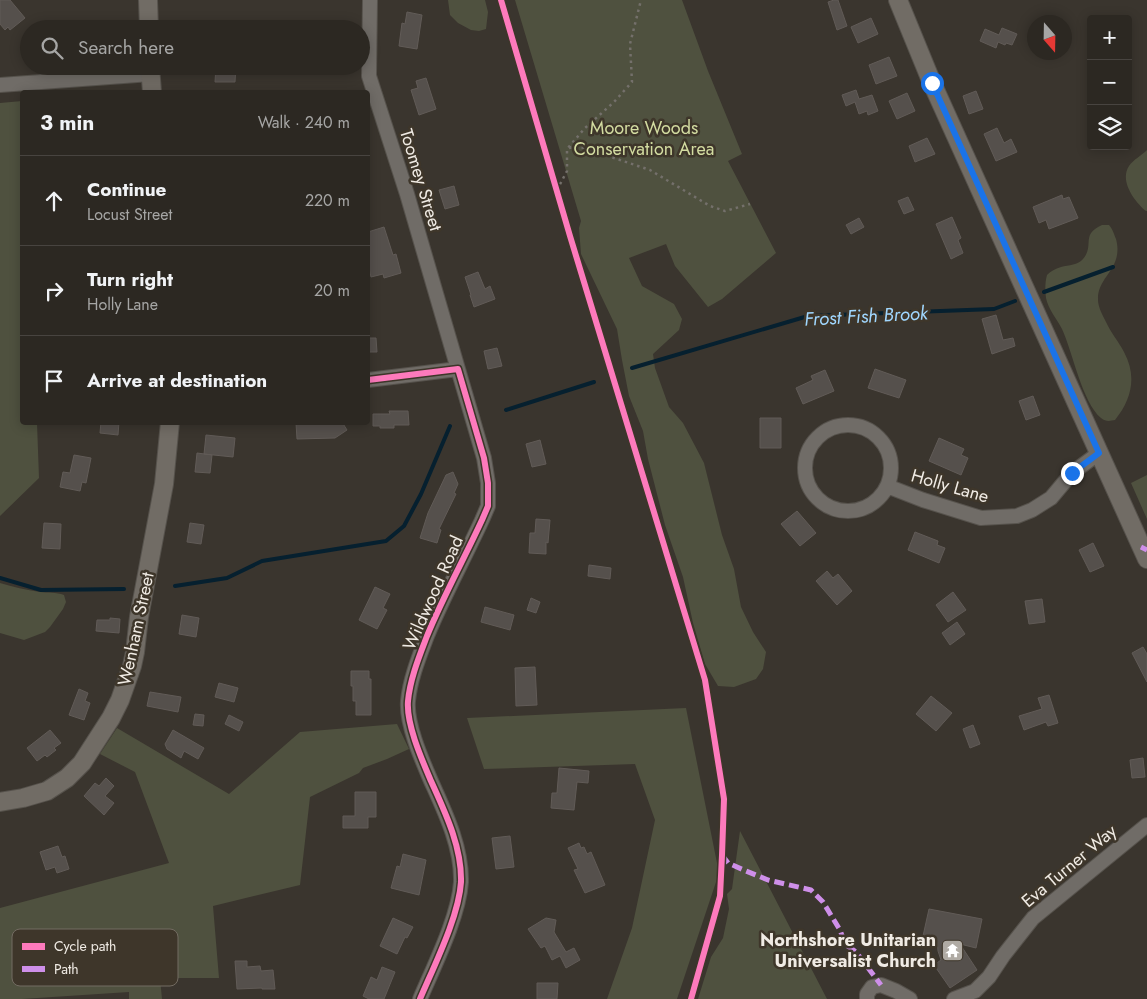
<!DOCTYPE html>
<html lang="en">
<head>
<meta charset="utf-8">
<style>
  :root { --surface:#2c2822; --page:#38342f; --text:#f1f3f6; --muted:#a6a6a5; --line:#484440 }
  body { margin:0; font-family:Jost,sans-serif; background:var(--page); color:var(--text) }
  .controls { position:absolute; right:15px; top:15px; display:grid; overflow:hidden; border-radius:5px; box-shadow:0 2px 12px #0003 }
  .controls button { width:45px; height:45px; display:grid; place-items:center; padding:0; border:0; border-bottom:1px solid var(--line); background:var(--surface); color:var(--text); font:25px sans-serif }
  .compass { position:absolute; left:1027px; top:15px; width:45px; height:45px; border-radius:50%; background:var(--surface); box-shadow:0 2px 12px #0003; rotate:160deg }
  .stop { position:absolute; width:15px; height:15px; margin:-11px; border:4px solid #1a73e8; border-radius:50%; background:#fff }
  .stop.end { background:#1a73e8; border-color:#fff; box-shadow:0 1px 5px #0008 }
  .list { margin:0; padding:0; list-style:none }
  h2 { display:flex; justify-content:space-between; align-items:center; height:65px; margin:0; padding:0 20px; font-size:21px }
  h2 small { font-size:16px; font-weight:400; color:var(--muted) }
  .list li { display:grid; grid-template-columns:32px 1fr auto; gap:15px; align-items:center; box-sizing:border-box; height:90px; padding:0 20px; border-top:1px solid var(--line) }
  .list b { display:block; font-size:19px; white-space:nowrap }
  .list p { margin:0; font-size:16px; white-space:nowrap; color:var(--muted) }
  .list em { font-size:16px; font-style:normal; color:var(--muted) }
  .icon { flex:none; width:28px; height:28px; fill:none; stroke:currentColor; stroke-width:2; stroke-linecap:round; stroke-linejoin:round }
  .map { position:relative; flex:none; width:1147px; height:999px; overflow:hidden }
  .search { position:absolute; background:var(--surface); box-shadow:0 2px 12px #0003; left:20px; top:20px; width:350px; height:55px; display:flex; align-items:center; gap:12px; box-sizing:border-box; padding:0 18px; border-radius:28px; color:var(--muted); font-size:19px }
  .panel { position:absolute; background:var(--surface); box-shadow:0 2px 12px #0003; left:20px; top:90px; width:350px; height:335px; border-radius:5px }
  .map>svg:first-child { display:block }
  .green { fill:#4f513f }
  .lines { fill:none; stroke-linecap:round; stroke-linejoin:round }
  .stream { stroke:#06202f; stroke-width:4 }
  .building { fill:#55504c; stroke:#615b57 }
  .minor-casing { stroke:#56524c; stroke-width:16 }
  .major-casing { stroke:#56524c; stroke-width:20 }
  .path { stroke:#74706b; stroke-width:2.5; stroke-dasharray:2.5 4; stroke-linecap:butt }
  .minor { stroke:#706c67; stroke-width:14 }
  .major { stroke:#716c65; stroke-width:18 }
  .quiet { stroke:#ce8fe9; stroke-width:5; stroke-dasharray:10 5; stroke-linecap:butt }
  .cycleway-casing { stroke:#3e362a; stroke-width:9 }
  .cycleway { stroke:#fd7abc; stroke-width:6 }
  .route { stroke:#1a73e8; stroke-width:6 }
  .labels { text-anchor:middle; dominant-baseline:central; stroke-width:5; stroke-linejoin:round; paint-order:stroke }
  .park-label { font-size:18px; fill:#d3dca1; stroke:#3e362a }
  .street-label { font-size:18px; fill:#f0ebe4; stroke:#3e362a }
  .poi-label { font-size:18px; font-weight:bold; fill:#f0ebe4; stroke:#3e362a; text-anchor:end }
  .water-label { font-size:19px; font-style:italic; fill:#a0d7ff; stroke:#3e362a }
  .key { fill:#3e362a; stroke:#736c62; stroke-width:1 }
  .key-label { font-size:14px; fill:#f0ebe4 }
</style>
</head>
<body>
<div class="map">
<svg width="1147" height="999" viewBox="0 0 1147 999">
  <rect width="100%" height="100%" fill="#3a352e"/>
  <!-- green -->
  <path class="green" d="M448 0H485L488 12 486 29 479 31 471 30 458 23 450 15Z
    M515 0H682L708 71 742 154 728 161 776 253 722 299 708 307 675 266 666 244 629 258 642 286 674 304 682 319 679 330 653 354 655 368 669 407 683 423 704 463 722 535 734 569 741 607 753 632 766 652 763 669 756 679 734 687 718 686 705 664 693 623 683 577 665 525 648 459 643 431 629 396 622 360 617 329 581 254 579 228 581 221Z
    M22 101V422L37 423 39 478 0 516V103Z
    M1147 150V211H1146C1135 202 1119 181 1129 166 1133 160 1142 155 1147 150Z
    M1102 225H1109C1113 230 1114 234 1116 239 1124 269 1097 276 1098 300 1098 307 1103 316 1106 322 1111 333 1119 342 1124 352 1137 376 1132 399 1115 420 1110 421 1106 422 1101 418 1082 402 1073 353 1062 329 1057 319 1048 309 1046 298 1045 291 1045 282 1047 275 1051 271 1055 269 1061 267 1069 265 1078 265 1083 259 1095 245 1080 235 1102 225Z
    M1147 475V519L1131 483Z
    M0 583C13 587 26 590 40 592 48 593 56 592 64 595L66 602 63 609 50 627 45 632 24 640 0 633Z
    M686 708 719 873 677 999H607L632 928 655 820 635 764 484 769 467 718Z
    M397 724 409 749 387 759 363 768 359 773 310 797 300 885 213 906 219 978H160L162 999H129V992L22 999H0V908L169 863 135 772 100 754 117 728 229 794 300 732Z
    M740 831 827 999H698L711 957 723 938 729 909 727 894 732 889Z"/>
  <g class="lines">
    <!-- stream -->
    <path class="stream" d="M1044 292 1113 267
      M632 368 808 316 994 309 1015 301
      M506 410 594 382
      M0 578 41 590 124 589
      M175 586 227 578 262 561 386 541 404 526 421 494 450 426"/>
  </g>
  <!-- building -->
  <path class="building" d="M0 0H10L25 18 10 30 8 27 5 30 0 24Z
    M834 0H838L847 26 837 30 828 2Z
    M407 12 422 15 417 49 399 46 402 23 405 24Z
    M871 18 878 34 858 43 851 27Z
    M1002 28 1017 34 1012 45 1006 43 1005 45 998 42 996 48 980 41 985 29 999 35Z
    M889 57 897 76 876 84 869 65Z
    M216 66H236L235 82H215Z
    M426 78 436 109 419 115 411 90 418 88 416 81Z
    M856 90 859 99 872 95 878 111 868 115 867 111 859 114 855 102 846 106 842 95Z
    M976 91 983 109 969 114 963 96Z
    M907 93 915 111 897 119 889 101Z
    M997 128 1004 143 1011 139 1017 152 996 161 984 134Z
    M927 138 935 154 915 162 909 146Z
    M454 186 459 205 445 209 439 190Z
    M1062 195 1063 199 1069 197 1078 218 1049 229 1046 220 1039 223 1033 207Z
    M908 197 914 210 904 214 898 201Z
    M952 217 961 238 958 240 963 253 951 259 936 224Z
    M859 218 864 227 851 234 846 225Z
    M384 227 393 255 396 254 401 273 384 278 383 274 371 277 368 264V232Z
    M478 272 485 289 490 286 495 299 474 307 470 295H471L465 277Z
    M996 315 1003 340 1013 338 1015 346 992 354 982 319Z
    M368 338H376L377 352H368Z
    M497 348 502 366 488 369 484 351Z
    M875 369 906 380 899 398 868 388Z
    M825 370 834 391 803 404 796 388 813 380 811 376Z
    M1033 396 1040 415 1026 420 1019 401Z
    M389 411H408L409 425H394V428H380V426H373V414H390Z
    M760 418H781V448H760Z
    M101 422H119L118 435 100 433Z
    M342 422 347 430 335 438 297 439 296 423Z
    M206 435 235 438 233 457 204 454Z
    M939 438 964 449 961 455 968 458 961 475 929 461Z
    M540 440 546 464 532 467 526 444Z
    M197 453 212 455 210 473 195 472Z
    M74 455 91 458 86 483 82 482 80 491 60 487 63 472 70 473Z
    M453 472 458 484 454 493 456 494 439 529 441 530 437 543 420 538 428 513 446 475Z
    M797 511 816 533 800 546 781 524Z
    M536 519 550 520 548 543 546 542V554L529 553 530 533H535Z
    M44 523 61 524 60 549 42 548Z
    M190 523 204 525 201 544 187 542Z
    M915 532 938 541 937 545 945 548 939 563 908 550Z
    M1093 543 1104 566 1090 572 1079 550Z
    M589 565 611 568 610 579 588 576Z
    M827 571 833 578 838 574 852 591 837 605 816 581Z
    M375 587 390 594 383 608 387 610 377 629 359 620Z
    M953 592 966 610 948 622 936 605Z
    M531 598 540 602 536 613 527 610Z
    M1042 599 1045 622 1029 624 1025 601Z
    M485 607 514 615 510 630 481 622Z
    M182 615 199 618 196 637 179 634Z
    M110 618 120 619 119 633 96 631 97 620H110Z
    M957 622 965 634 950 645 942 633Z
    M1143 647 1147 654V682L1132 653Z
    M535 667 537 705 516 706 515 668Z
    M351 671H369V679H371V715H356V701H353V686H351Z
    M219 683 238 688 234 702 215 697Z
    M79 689 88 693 85 701 90 703 84 720 69 715Z
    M150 692 181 697 178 712 147 706Z
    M1049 695 1058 723 1048 726 1046 722 1024 730 1019 716 1042 709 1038 698Z
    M931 696 952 713 936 731 916 714Z
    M195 714 204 715 203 726 193 725Z
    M229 715 243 722 239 731 225 724Z
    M973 725 980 744 970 748 963 729Z
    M50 730 61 743 54 748 56 750 47 757 45 755 37 761 27 748Z
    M173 730 204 748 198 759 184 751 181 758 167 749 165 744Z
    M1143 758 1145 777 1132 778 1130 760Z
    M559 768 589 771 588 783 577 782 574 810 551 808 552 793H557Z
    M106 778 114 786 105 796 114 803 104 815 84 796 95 783 99 786Z
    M355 792H376V817H368V828H343V816H355Z
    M510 836 514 867 496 869 492 838Z
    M579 843 581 848 584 847 587 854 591 852 605 885 585 893 574 870 578 869 568 848Z
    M58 846 62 857 65 856 69 869 57 873 55 867 46 870 40 852Z
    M403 854 426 860 419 895 391 888 397 866 400 867Z
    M929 909 982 919 976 948 960 944 977 970 950 988 934 965 941 960 938 951 937 939 923 936Z
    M393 918 413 927 407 938 405 937 397 954 380 946Z
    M546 918 556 920 554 932 566 952 574 948 580 960 566 968 560 956 552 960 545 946 541 948 528 929Z
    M235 961H247V967L260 966 261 971 273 970 275 989H262V988L237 989Z
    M382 967 395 972 384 999H369L363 996 371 977 377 980Z
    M537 983H558L557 999H537Z"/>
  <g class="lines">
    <defs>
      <path id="minor" d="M370 0 369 76 407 194 458 369
        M0 85 151 74
        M368 380 458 369 484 458 488 483V506L482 520C464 559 443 597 427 636 419 657 410 679 408 701 406 724 422 760 431 781 445 812 462 847 461 882 459 916 434 966 420 999
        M805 468a43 43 0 1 1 86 0a43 43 0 1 1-86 0Z
        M887 486 923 500 981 518 1017 516 1032 510 1051 498 1072 473 1099 453
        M867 999V994L872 987 881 985 896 991 910 999
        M954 999 975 991 989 977 1003 956 1033 918 1147 825"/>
      <path id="major" d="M148 0 149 29
        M898 0 932 83 1147 559
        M150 66 152 92
        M0 802 23 798 47 791 67 778 82 763 111 718 120 700 132 666 135 652 139 617 164 484 170 422"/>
    </defs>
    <!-- minor casing -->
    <use href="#minor" class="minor-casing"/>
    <!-- major casing -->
    <use href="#major" class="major-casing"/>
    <!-- path -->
    <path class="path" d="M569 148 578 146 650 170 710 206 725 211 750 204
      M557 190 567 171V149L585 128 614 102 632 82 630 44 641 0"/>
    <!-- minor -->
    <use href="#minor" class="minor"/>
    <!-- major -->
    <use href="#major" class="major"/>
    <!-- quiet -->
    <path class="quiet" d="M1141 547 1147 550
      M722 855 728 863 746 871 768 880 811 890 823 902 840 930 845 944 856 952 881 985"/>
    <defs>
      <path id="cycleway" d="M501 0 570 236 705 680 724 799 722 855 720 896 691 999
        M368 380 458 369 484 458 488 483V506L482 520C464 559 443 597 427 636 419 657 410 679 408 701 406 724 422 760 431 781 445 812 462 847 461 882 459 916 434 966 420 999"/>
    </defs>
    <!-- cycleway casing -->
    <use href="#cycleway" class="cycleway-casing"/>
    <!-- cycleway -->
    <use href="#cycleway" class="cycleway"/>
  </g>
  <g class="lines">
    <!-- route -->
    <path class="route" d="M932 83 1099 453 1072 473"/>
  </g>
  <!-- icons -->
  <defs>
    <symbol id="temple-square" viewBox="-11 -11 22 22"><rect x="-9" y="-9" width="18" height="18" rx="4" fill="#b0aba4" stroke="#3e362a"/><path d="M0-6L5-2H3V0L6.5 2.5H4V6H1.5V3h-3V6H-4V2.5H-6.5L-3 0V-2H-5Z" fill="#fff"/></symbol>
  </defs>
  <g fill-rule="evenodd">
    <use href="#temple-square" x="940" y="938" width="25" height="25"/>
  </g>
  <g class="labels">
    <!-- park labels -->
    <g class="park-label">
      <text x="644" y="128">Moore Woods<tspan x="644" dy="21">Conservation Area</tspan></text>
    </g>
    <!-- street labels -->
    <g class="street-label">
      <text transform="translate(421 180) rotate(73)">Toomey Street</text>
      <text transform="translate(950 486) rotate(16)">Holly Lane</text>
      <text transform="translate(433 593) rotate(-66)">Wildwood Road</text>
      <text transform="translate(136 629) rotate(-78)">Wenham Street</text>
      <text transform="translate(1069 866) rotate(-40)">Eva Turner Way</text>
    </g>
    <!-- poi labels -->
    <g class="poi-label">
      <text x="936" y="940">Northshore Unitarian<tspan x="936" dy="21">Universalist Church</tspan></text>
    </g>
    <!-- water labels -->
    <g class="water-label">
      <text transform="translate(866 316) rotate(-3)">Frost Fish Brook</text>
    </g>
  </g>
  <!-- legend -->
  <rect x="12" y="929" width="166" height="57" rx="8" class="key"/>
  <rect x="22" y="943" width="23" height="7" fill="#fd7abc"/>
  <rect x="22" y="966" width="23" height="6" fill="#ce8fe9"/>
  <g class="key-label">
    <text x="54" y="951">Cycle path</text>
    <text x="54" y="974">Path</text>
  </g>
</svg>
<div class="controls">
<button>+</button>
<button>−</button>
<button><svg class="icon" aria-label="layers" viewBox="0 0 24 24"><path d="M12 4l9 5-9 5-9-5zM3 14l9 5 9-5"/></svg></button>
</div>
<svg class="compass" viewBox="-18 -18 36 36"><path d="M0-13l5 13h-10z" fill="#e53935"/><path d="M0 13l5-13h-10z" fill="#a6a6a5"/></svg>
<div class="stop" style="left:932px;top:83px"></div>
<div class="stop end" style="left:1072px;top:473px"></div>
<div class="search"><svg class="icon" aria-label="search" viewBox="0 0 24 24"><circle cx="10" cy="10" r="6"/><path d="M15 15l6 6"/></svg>Search here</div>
<section class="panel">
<h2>3 min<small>Walk · 240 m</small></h2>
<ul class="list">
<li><svg class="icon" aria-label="ahead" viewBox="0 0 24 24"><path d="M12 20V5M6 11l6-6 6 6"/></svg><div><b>Continue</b><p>Locust Street</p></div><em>220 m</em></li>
<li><svg class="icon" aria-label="right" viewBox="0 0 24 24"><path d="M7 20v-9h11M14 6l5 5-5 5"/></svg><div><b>Turn right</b><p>Holly Lane</p></div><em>20 m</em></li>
<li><svg class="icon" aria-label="arrive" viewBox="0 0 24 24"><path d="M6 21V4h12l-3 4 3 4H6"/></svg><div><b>Arrive at destination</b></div></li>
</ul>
</section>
</div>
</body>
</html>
